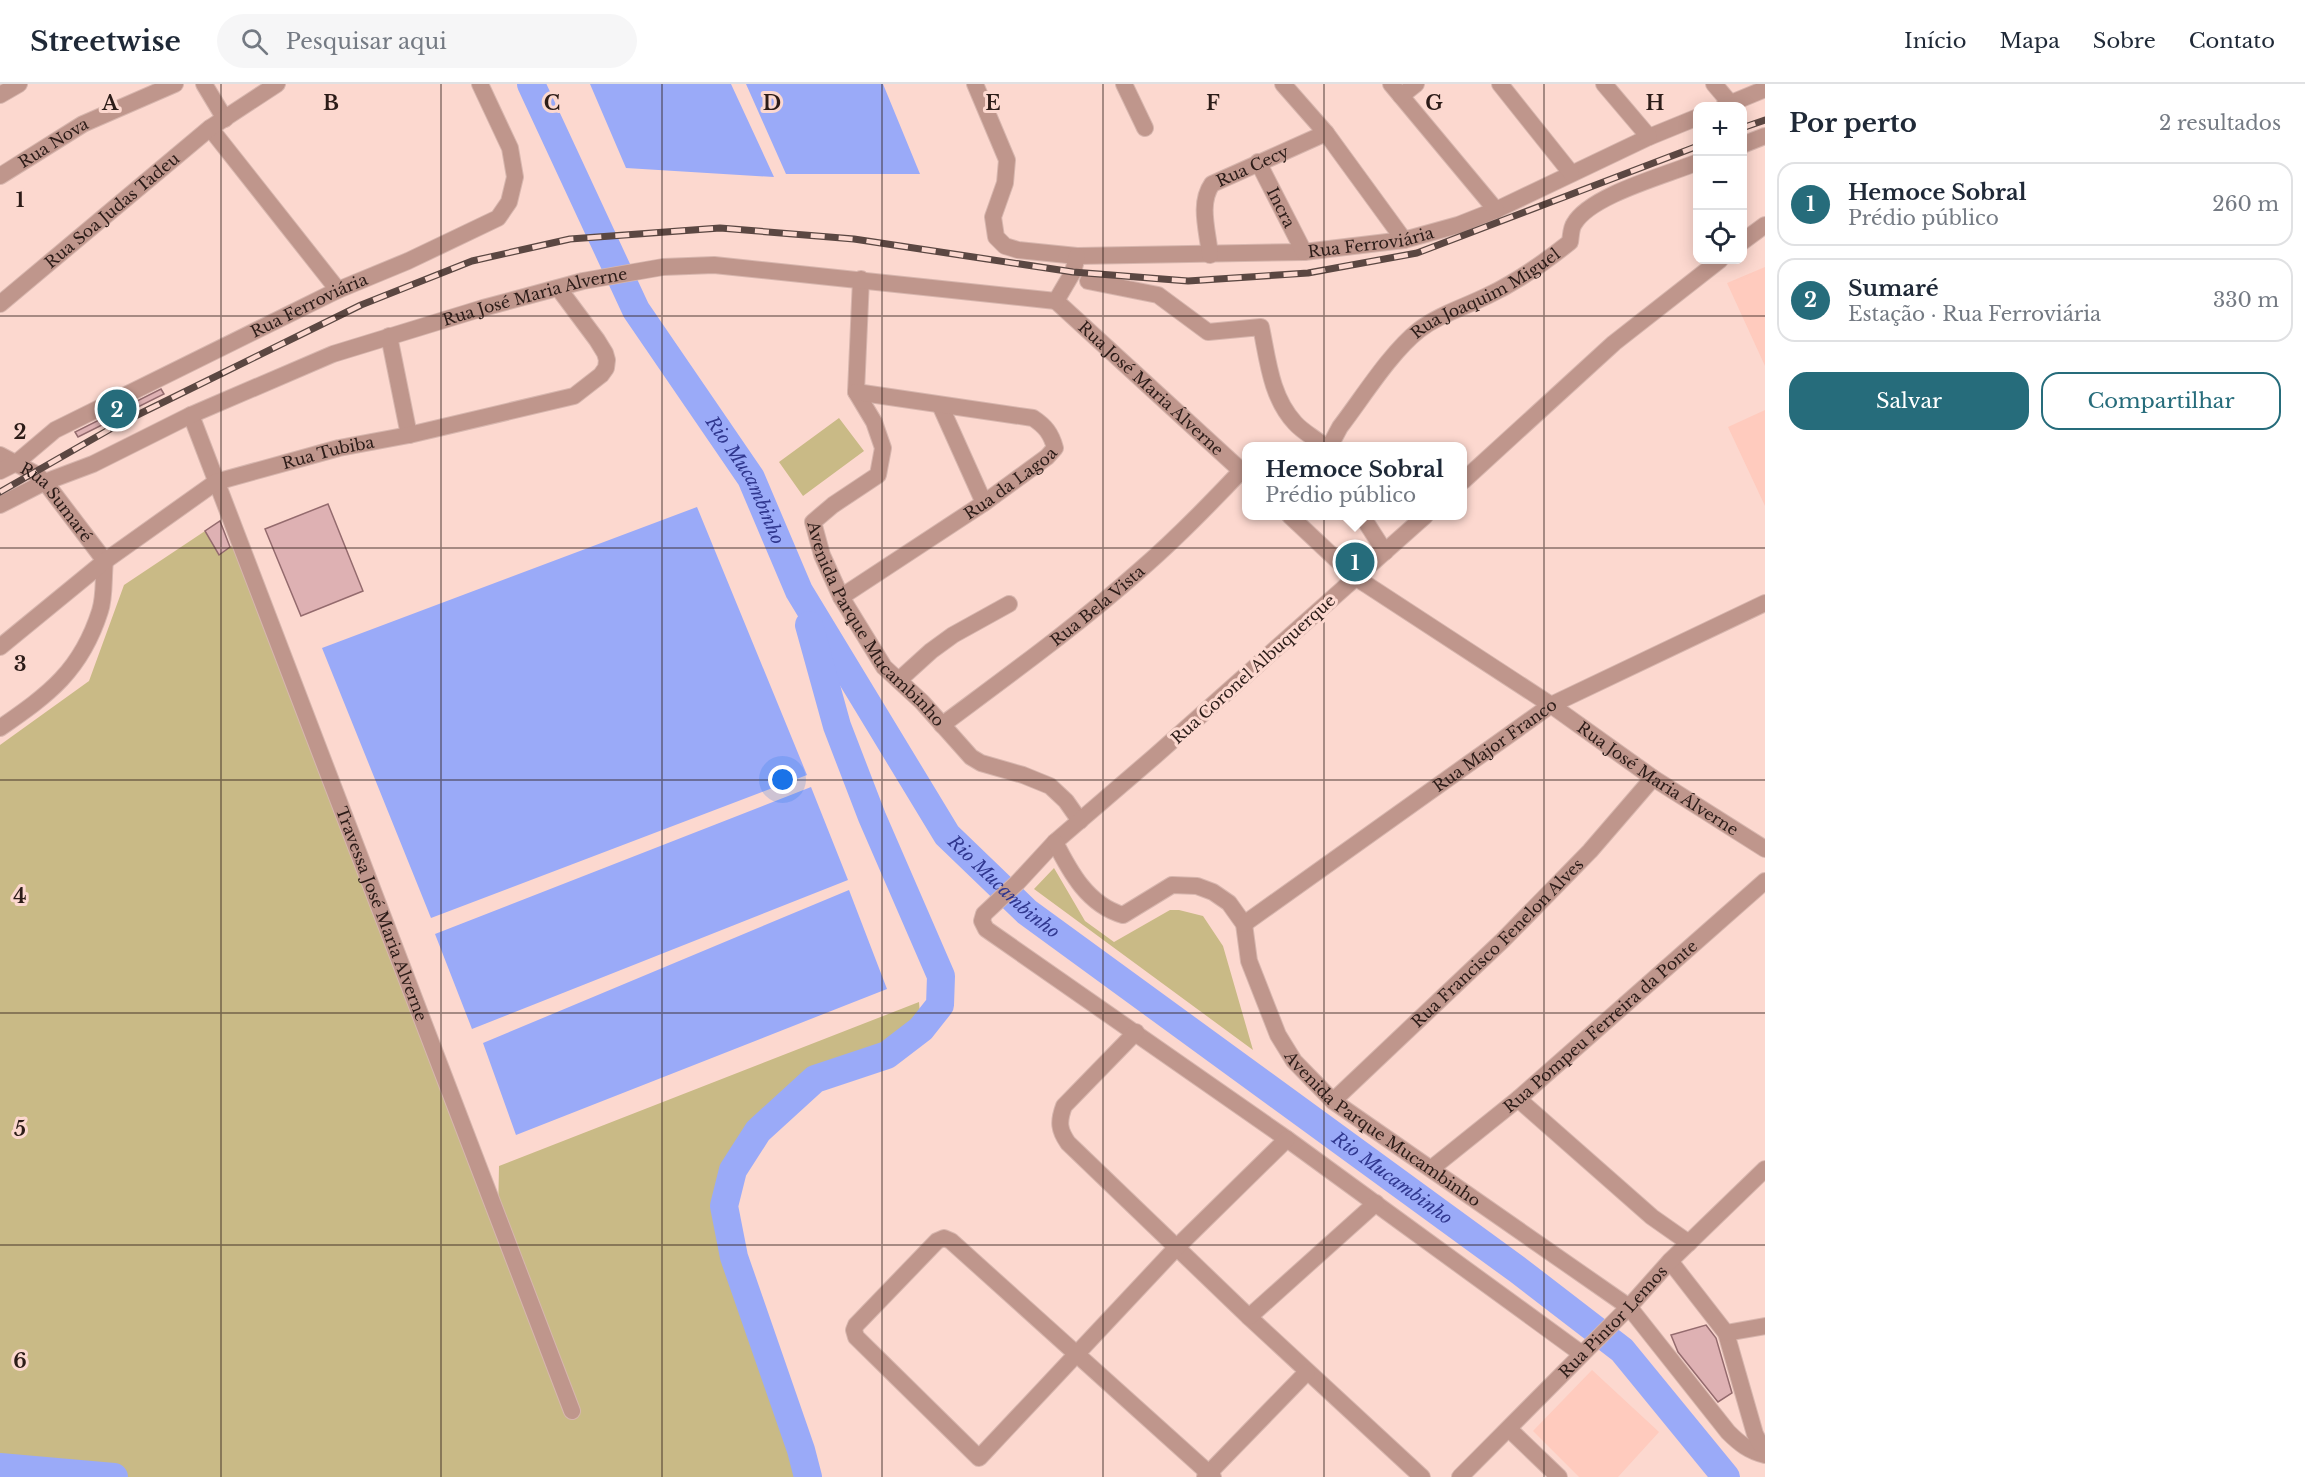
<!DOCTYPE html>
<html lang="pt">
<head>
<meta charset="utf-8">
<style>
  :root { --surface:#fff; --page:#f6f6f7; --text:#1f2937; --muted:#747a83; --line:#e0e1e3; --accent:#266c7b }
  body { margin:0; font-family:"Libre Baskerville",serif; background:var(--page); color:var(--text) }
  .controls { position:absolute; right:18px; top:18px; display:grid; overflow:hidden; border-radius:12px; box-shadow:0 3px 15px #0003 }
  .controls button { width:54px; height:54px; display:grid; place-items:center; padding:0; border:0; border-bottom:2px solid var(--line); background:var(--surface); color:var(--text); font:30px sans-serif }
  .you { position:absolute; left:783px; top:696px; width:21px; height:21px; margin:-15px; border:4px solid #fff; border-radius:50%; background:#1a73e8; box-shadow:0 0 0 9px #1a73e833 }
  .badge { display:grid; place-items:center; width:39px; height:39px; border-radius:50%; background:var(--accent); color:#fff; font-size:20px; font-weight:700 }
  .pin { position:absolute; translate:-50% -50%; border:3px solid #fff; box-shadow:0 2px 6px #0006 }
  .popup { position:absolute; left:1242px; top:358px; width:225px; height:78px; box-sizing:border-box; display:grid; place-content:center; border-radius:12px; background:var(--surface); filter:drop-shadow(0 2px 4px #0005); font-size:20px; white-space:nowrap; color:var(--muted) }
  .popup b { font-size:22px; color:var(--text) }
  .popup::after { content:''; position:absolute; left:50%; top:100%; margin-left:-12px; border:12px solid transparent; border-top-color:var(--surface) }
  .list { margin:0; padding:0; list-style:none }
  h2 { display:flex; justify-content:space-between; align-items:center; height:78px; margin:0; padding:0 24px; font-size:26px }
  h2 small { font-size:20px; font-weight:400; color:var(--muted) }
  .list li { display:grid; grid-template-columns:39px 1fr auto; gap:18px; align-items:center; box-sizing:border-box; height:84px; margin:0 12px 12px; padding:0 12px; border:2px solid var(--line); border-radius:18px }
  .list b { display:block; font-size:22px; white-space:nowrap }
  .list p { margin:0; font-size:20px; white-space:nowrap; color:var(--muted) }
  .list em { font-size:20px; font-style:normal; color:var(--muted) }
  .actions { display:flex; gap:12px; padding:18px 24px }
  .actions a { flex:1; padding:14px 0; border:2px solid var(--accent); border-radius:18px; text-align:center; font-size:21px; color:var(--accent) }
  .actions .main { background:var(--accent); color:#fff }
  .icon { flex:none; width:33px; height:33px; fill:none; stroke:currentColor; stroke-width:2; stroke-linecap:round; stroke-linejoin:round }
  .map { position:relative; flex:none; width:1765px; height:1393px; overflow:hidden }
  header { display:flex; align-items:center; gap:36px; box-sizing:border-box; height:84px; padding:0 30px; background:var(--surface); border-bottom:2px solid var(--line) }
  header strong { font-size:28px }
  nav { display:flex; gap:33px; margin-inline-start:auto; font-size:21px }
  .search { width:420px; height:54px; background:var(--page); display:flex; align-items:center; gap:15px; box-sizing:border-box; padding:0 21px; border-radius:33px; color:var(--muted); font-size:22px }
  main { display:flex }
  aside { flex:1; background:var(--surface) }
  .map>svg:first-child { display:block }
  .built { fill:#ffcbbe }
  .green { fill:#c9ba86 }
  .water { fill:#9aaaf8 }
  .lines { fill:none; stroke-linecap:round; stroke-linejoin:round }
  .river { stroke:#9aaaf8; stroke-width:28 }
  .building { fill:#deb1b3; stroke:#946b6e; stroke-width:1.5 }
  .street-casing { stroke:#d7b6ae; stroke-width:18 }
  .street { stroke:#bf968c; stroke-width:16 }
  .rail-casing { stroke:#5b4742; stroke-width:7 }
  .rail { stroke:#fcd8cf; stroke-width:4.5; stroke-dasharray:14; stroke-linecap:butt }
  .grid { fill:none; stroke:#2c1c18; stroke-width:1.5; stroke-opacity:0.55 }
  .labels { text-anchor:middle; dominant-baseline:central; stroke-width:6; stroke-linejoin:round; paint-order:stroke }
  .street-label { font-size:16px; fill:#2c1c18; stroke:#fcd8cf }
  .water-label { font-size:18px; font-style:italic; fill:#30378f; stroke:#fcd8cf }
  .grid-label { font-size:20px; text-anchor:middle; font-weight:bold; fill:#2c1c18; stroke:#fcd8cf; stroke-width:6; stroke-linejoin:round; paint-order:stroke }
</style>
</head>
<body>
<header>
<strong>Streetwise</strong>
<div class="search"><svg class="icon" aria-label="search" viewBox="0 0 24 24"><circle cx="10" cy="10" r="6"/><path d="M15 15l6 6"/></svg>Pesquisar aqui</div>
<nav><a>Início</a><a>Mapa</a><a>Sobre</a><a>Contato</a></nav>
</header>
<main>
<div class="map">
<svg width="1765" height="1393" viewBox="0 0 1765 1393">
  <rect width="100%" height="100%" fill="#fcd8cf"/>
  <!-- built -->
  <path class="built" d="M1765 183V282L1727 199Z
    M1765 326V422L1728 343Z
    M1592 1286 1659 1348 1618 1393H1579L1533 1347Z"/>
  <!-- green -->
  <path class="green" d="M839 334 864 367 803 412 779 378Z
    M205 447 219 470 236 459 498 1132 499 1082 919 918 921 945 887 971 815 995 758 1047 733 1086 724 1122 734 1173 801 1366 808 1393H0V661L89 597 124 501Z
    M1054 784 1085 837 1114 858 1170 826H1179L1203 832 1223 862 1253 966 1034 805Z"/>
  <!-- water -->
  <path class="water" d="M590 0H731L774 93 626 84Z
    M746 0H883L920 90H786Z
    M697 423 807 691 431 834 322 564Z
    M811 703 848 796 472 945 435 850Z
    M849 806 887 905 516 1051 483 959Z"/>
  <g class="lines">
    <!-- river -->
    <g class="river">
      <path id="s1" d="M531 0 636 226 751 394 799 507 947 751 1027 828 1518 1186 1622 1266 1726 1393"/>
      <path d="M0 1383 114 1393"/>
      <path d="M808 1393 801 1366 734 1173 724 1122 733 1086 758 1047 815 995 887 971 921 945 940 921 941 892 872 733 837 642 809 541"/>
    </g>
  </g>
  <!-- building -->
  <path class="building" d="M161 305 164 310 78 353 75 348Z
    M328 420 363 507 301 532 265 445Z
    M220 437 230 463 219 471 205 447Z
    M1706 1241 1716 1254 1732 1309 1718 1318 1678 1268 1671 1251Z"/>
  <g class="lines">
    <defs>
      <g id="street">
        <path d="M204 0 225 35"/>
        <path id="s2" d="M975 0 1007 76 1005 99 993 133 996 153 1005 162 1018 166 1077 172 1304 168 1404 156 1458 141 1496 126 1649 53 1698 33"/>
        <path d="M1124 0 1145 44"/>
        <path d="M1283 0 1326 49 1404 156"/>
        <path d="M1391 0 1496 126"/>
        <path d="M1500 0 1571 89"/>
        <path d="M1604 0 1649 53"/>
        <path d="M1714 0 1731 20"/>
        <path d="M0 11 19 0"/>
        <path d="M1401 12 1416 0"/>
        <path d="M1724 22 1765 5"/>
        <path d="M210 44 338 206"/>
        <path d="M1742 61 1765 52"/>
        <path id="s3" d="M1258 78 1304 168"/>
        <path id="s4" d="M0 92 83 40 175 0"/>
        <path d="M1742 158 1765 141"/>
        <path id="s5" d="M1210 171C1208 148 1198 120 1212 100L1326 49"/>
        <path id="s6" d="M861 195 856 308 874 338 883 364 878 391 833 421 813 438 822 471 841 513 884 583 922 618 971 673 981 679 1023 691 1050 702 1066 717 1080 737"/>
        <path d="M1088 197 1158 211 1208 248 1261 243C1268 277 1271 313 1295 339 1303 348 1315 354 1324 362"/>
        <path id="s7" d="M1056 217 1247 392"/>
        <path d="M1056 217 1073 188 1077 172"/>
        <path id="s8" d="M0 220 210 44 277 0"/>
        <path d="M389 252 409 351"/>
        <path d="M940 321 984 419"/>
        <path id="s9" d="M191 331 572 1327"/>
        <path id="s10" d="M1333 362V356L1340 343C1363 313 1390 269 1419 246 1440 230 1465 223 1489 211 1518 197 1545 178 1570 158 1571 152 1571 144 1574 140 1590 111 1667 91 1698 78"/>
        <path id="s11" d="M0 371 34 389 45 398 105 477C103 493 105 512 100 527 81 587 49 610 0 644"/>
        <path id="s12" d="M0 387 16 379 55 346 338 206 408 177 498 134 509 118 515 93 510 64 480 0"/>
        <path d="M1463 397 1614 259 1720 176"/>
        <path id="s13" d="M0 421 45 398 93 380 191 331 333 270 483 224 583 197 663 183 714 181 1056 217"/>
        <path id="s14" d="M1290 432 1355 493 1551 621 1653 694 1765 765"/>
        <path d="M1362 432 1385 468"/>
        <path d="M1425 432 1155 672 1055 758 1018 798 984 830 982 837 986 845 1287 1055 1582 1270"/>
        <path id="s15" d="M841 513 984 419 1047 373 1055 364C1051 349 1045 342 1033 334L856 308"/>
        <path id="s16" d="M0 563 105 477 216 398 339 364 409 351 574 312 601 291 606 284 607 276 605 269 597 256 559 205"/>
        <path d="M899 596 931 567 953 551 1009 520"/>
        <path id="s17" d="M942 641C1009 591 1077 542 1140 486 1176 455 1209 421 1241 387"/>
        <path id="s18" d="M1055 758C1070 788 1088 821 1123 831L1172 801 1197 802 1213 808 1229 819 1244 840 1249 877 1278 951 1294 977 1333 1017 1629 1223 1728 1348C1740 1360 1749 1367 1765 1371"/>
        <path id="s19" d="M1244 840 1551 621 1765 519"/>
        <path d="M1136 948 1064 1022C1058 1038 1059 1046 1068 1059L1249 1233 1422 1393"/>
        <path d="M1518 1015 1652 1133 1689 1159"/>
        <path id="s20" d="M1333 1017 1503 856 1590 767 1653 694"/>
        <path id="s21" d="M1432 1084 1518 1015 1765 797"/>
        <path d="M1670 1177 1726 1249 1755 1350 1765 1369"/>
        <path d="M1249 1233 1376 1119"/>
        <path d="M1726 1249 1765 1242"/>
        <path d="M1509 1345 1559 1393"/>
        <path d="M1205 1393 1307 1288"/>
        <path d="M1213 1393 951 1157 944 1154 937 1157 856 1241 854 1246 856 1253 979 1374 1177 1163 1287 1055"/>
        <path id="s22" d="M1460 1393 1629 1223 1670 1177 1765 1085"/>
      </g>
    </defs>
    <!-- street casing -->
    <use href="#street" class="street-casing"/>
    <!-- street -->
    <use href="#street" class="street"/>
    <defs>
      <path id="rail" d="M1742 44 1765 36
        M0 408 119 340 361 221 472 177 570 155 720 144 854 155 1073 188 1188 197 1308 189 1417 169 1698 62"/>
    </defs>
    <!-- rail casing -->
    <use href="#rail" class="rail-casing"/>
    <!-- rail -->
    <use href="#rail" class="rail"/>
  </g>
  <!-- grid -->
  <path class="grid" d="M221 0V1393M441 0V1393M662 0V1393M882 0V1393M1103 0V1393M1324 0V1393M1544 0V1393M0 232H1765M0 464H1765M0 696H1765M0 929H1765M0 1161H1765"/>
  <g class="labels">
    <!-- street labels -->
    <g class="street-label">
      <text stroke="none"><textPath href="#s4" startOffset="63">Rua Nova</textPath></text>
      <text stroke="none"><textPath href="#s5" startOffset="117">Rua Cecy</textPath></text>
      <text stroke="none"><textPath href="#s3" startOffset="51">Incra</textPath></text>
      <text stroke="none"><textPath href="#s8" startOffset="146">Rua Soa Judas Tadeu</textPath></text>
      <text stroke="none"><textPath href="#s2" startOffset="542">Rua Ferroviária</textPath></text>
      <text stroke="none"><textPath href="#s10" startOffset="222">Rua Joaquim Miguel</textPath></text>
      <text stroke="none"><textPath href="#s13" startOffset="576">Rua José Maria Alverne</textPath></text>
      <text stroke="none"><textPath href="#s12" startOffset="352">Rua Ferroviária</textPath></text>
      <text stroke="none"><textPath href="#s7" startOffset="129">Rua José Maria Álverne</textPath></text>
      <text stroke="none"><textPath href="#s16" startOffset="388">Rua Tubiba</textPath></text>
      <text stroke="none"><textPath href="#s15" startOffset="204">Rua da Lagoa</textPath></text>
      <text stroke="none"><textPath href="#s11" startOffset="75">Rua Sumaré</textPath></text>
      <text stroke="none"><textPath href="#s17" startOffset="196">Rua Bela Vista</textPath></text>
      <text stroke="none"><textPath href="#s6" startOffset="405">Avenida Parque Mucambinho</textPath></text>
      <text transform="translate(1253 585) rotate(-42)">Rua Coronel Albuquerque</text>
      <text stroke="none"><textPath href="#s19" startOffset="308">Rua Major Franco</textPath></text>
      <text stroke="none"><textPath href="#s14" startOffset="453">Rua José Maria Álverne</textPath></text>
      <text stroke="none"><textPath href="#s9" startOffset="534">Travessa José Maria Alverne</textPath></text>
      <text stroke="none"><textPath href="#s20" startOffset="228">Rua Francisco Fenelon Alves</textPath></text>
      <text stroke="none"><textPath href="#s21" startOffset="220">Rua Pompeu Ferreira da Ponte</textPath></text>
      <text stroke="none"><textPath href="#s18" startOffset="507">Avenida Parque Mucambinho</textPath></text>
      <text stroke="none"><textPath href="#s22" startOffset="218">Rua Pintor Lemos</textPath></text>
    </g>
    <!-- water labels -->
    <g class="water-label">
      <text stroke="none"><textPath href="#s1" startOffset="452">Rio Mucambinho</textPath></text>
      <text stroke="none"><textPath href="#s1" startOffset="938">Rio Mucambinho</textPath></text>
      <text stroke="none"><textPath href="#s1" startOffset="1424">Rio Mucambinho</textPath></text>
    </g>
  </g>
  <g class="grid-label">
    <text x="110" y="26">A</text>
    <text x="331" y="26">B</text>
    <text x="552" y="26">C</text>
    <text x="772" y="26">D</text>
    <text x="993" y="26">E</text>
    <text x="1213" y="26">F</text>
    <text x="1434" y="26">G</text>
    <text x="1655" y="26">H</text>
    <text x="20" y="123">1</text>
    <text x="20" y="355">2</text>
    <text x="20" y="587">3</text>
    <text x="20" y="819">4</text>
    <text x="20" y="1052">5</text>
    <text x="20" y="1284">6</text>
  </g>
</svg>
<div class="controls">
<button>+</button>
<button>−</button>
<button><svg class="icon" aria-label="locate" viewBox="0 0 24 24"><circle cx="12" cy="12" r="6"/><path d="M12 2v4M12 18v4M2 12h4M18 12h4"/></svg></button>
</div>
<div class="you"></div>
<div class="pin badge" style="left:1355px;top:478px">1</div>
<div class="popup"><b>Hemoce Sobral</b>Prédio público</div>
<div class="pin badge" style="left:117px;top:325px">2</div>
</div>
<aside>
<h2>Por perto<small>2 resultados</small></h2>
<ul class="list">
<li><span class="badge">1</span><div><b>Hemoce Sobral</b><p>Prédio público</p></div><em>260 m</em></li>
<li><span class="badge">2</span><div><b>Sumaré</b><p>Estação · Rua Ferroviária</p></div><em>330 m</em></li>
</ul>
<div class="actions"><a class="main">Salvar</a><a>Compartilhar</a></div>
</aside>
</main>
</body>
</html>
